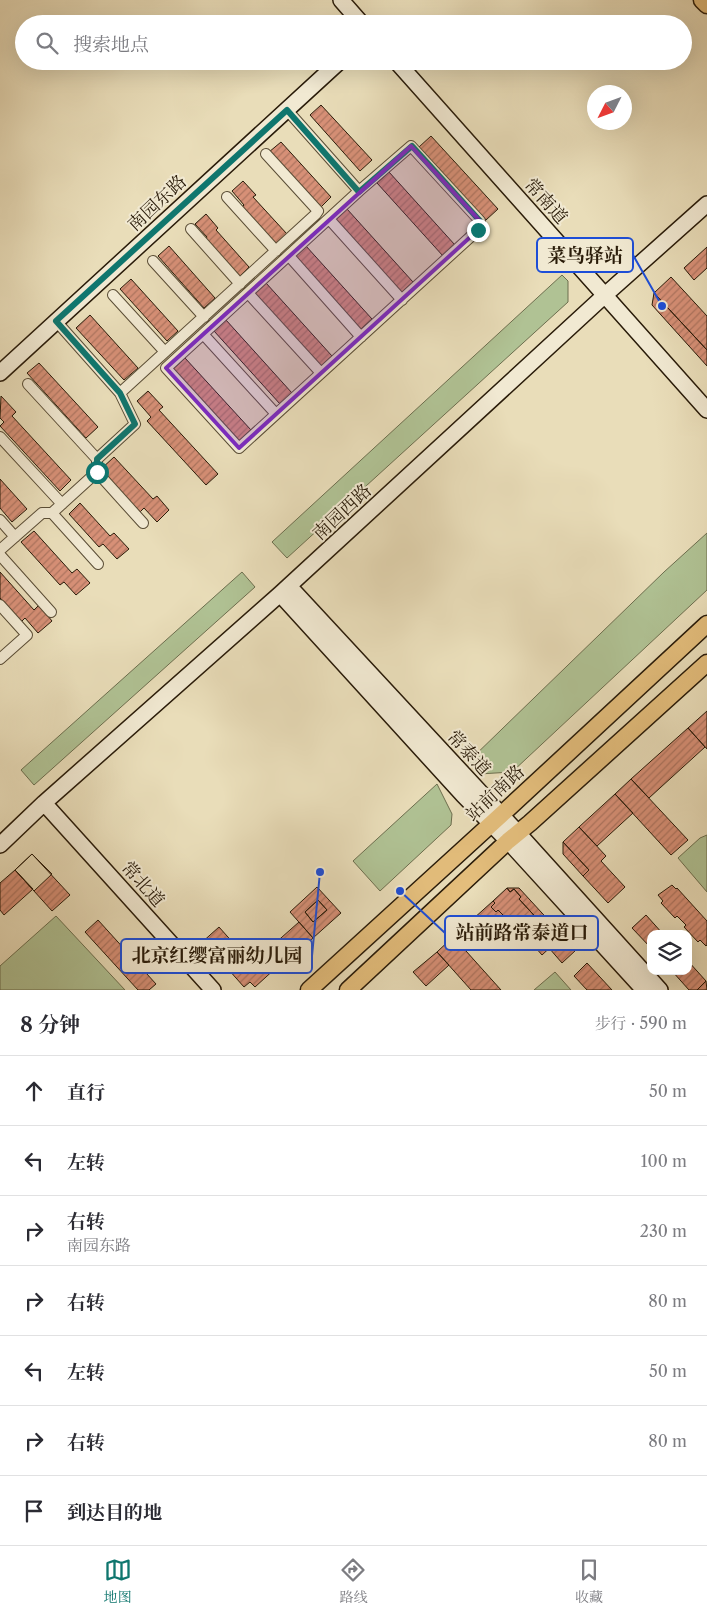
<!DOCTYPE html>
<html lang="zh">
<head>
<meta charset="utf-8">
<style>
  :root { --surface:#fff; --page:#f2f2f3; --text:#2b2b33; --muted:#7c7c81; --line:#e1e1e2; --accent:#0f766e }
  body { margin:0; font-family:"Libre Caslon Text","Noto Serif SC",serif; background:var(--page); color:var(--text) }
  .controls { position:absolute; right:15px; bottom:15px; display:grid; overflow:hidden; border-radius:10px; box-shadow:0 5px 20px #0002 }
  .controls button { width:45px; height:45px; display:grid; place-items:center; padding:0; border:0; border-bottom:1px solid var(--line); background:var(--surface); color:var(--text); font:25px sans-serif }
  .compass { position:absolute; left:587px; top:85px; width:45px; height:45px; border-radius:50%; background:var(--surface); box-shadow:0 5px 20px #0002; rotate:228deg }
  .stop { position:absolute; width:15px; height:15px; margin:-11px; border:4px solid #0f766e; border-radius:50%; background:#fff }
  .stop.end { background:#0f766e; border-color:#fff; box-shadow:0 1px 5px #0008 }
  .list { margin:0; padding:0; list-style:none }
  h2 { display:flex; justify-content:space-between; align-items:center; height:65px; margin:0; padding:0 20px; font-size:21px }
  h2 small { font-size:16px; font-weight:400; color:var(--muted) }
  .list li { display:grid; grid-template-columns:32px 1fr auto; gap:15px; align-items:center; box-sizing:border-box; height:70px; padding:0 20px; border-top:1px solid var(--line) }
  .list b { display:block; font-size:19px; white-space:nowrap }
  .list p { margin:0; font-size:16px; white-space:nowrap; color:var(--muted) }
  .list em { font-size:16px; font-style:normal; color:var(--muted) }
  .icon { flex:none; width:28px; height:28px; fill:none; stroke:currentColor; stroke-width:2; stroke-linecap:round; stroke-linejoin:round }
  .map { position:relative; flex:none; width:707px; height:990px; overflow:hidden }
  .search { position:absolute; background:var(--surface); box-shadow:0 5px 20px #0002; left:15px; right:15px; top:15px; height:55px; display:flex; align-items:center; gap:12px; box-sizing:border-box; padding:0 18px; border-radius:28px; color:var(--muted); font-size:19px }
  .sheet { height:555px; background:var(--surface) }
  nav { display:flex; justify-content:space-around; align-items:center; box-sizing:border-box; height:70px; border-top:1px solid var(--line); background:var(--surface); font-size:14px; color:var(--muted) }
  nav a { display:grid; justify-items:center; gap:2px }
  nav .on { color:var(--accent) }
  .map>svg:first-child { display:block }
  .green { fill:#b0c294; stroke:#6c6e4e }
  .building { fill:url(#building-hatch); stroke:#291b09; fill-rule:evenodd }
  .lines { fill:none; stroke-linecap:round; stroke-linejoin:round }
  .street-casing { stroke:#594c35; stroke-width:12 }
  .secondary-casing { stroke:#291b09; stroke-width:18 }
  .primary-casing { stroke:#291b09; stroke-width:19 }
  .street { stroke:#f1e9d2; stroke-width:10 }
  .secondary { stroke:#f1e9d2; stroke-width:15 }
  .primary { stroke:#e4be7c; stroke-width:16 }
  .route { stroke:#0f766e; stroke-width:6 }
  .marked { fill:#7b2cbf; fill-opacity:0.2; stroke:#7b2cbf; stroke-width:4; stroke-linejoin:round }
  .labels { text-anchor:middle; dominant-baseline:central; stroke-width:4; stroke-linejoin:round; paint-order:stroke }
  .street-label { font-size:18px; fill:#291b09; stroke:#f1e9d2 }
  .leader { fill:none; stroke:#1d4ed8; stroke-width:2 }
  .callout-dot { fill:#1d4ed8; stroke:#f1e9d2; stroke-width:2 }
  .callout { fill:#f1e9d2; stroke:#1d4ed8; stroke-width:2 }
  .callout-label { font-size:19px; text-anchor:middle; font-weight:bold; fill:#291b09 }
</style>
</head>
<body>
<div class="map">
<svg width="707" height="990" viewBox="0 0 707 990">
  <defs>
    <pattern id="building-hatch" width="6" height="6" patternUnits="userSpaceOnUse" patternTransform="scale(1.25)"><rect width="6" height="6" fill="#d79077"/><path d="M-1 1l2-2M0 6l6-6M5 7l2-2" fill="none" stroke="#ae7560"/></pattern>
  </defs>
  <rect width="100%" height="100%" fill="#e9ddb9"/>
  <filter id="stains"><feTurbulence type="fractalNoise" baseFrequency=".004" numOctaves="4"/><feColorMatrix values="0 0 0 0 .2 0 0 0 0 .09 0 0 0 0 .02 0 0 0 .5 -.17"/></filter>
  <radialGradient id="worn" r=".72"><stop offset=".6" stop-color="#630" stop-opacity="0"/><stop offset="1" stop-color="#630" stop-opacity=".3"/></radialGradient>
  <!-- green -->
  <path class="green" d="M562 275 568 281V302L287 558 272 542Z
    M707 533V590L512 772 479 774 469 761 664 572Z
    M242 572 255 587 34 785 21 770Z
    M437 784 452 814 451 825 380 891 353 861Z
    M707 835V892L678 858 700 838Z
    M56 916 125 990H0V966Z
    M555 972 571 990H534Z"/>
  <!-- building -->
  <path class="building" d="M321 105 372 160 360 171 310 115Z
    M431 136 498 209 486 220 419 147Z
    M281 142 331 197 320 208 269 152Z
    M389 172 455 245 443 256 377 183Z
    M243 181 256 195 253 197 287 234 276 244 242 207 244 205 232 191Z
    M347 209 413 282 401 293 335 220Z
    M206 214 218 228 216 230 249 267 239 277 205 240 207 237 195 224Z
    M169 246 215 298 204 308 158 256Z
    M306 246 372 319 360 330 294 257Z
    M707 247V268L694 280 684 268Z
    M671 277 707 316V350L654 293Z
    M131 279 178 331 167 341 120 289Z
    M266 283 332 356 320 367 254 294Z
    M654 293 707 350V366L652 305Z
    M90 315 138 368 124 380 76 328Z
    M226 320 292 393 280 404 214 331Z
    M185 358 251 430 239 441 173 369Z
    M39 363 98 427 86 438 27 373Z
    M148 391 163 407 159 410 218 474 206 485 147 421 151 417 137 401Z
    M1 396 16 412 12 416 71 480 60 491 0 426 4 422 0 418Z
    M114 457 153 499 157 496 169 510 157 522 144 508 140 512 101 469Z
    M0 479 27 509 12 522 0 508Z
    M80 503 110 536 114 533 129 549 117 559 103 544 99 547 69 514Z
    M34 531 72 573 77 569 90 583 76 595 64 582 60 585 21 542Z
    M0 572 34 610 39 605 52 621 38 633 25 618 21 622 0 598Z
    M707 711V749L688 728Z
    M688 728 705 747 649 798 631 779Z
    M631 779 688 840 671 855 615 794Z
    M615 794 633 813 597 846 579 827Z
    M579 827 606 856 601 861 625 887 608 903 583 876 589 870 563 842Z
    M563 842 589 870 583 876 563 854Z
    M32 854 70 895 52 911 15 870Z
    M32 854 52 874 34 891 15 870Z
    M15 870 33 889 4 915 0 910V883Z
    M672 885 676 889 677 888 707 921V945L706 946 700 940 698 942 684 927 686 925 677 916 675 918 661 903 663 901 658 895Z
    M317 887 341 913 313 938 290 912ZM318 900 327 910 313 922 305 912Z
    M507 888 510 892 514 889 521 897 519 899 542 924 544 923 548 928 547 929 551 933 549 935 556 942 542 955 508 916 506 918 498 910 496 912 491 907 495 903 493 901Z
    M507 888H519L576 950 562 963 549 948 556 942 549 935 551 933 547 929 548 928 544 923 542 924 519 899 521 897 514 889 510 892Z
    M318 900 327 910 313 922 305 912Z
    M493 901 495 903 491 907 496 912 498 910 504 916 466 951 453 937Z
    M646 915 663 934H651V948L632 928Z
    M98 920 156 984 149 990H138L85 932Z
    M299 922 313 938 279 968 264 953Z
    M219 927 252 964 264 953 277 967 255 987 250 982 244 987 212 951 209 954 200 944Z
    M453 937 466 951 501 990H471L437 952Z
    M437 952 449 965 426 986 413 972Z
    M688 961 706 981 697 990H689L672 971H688Z
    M587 963 612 990H587L574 976Z
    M706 981 707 990H697Z"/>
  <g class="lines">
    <defs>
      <path id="street" d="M287 110 359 191 166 368 239 448 478 230 480 221 411 146 359 191
        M227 197 276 251
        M329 219 402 300
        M191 229 240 284
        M289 256 361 337
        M153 261 204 317
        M248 293 321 373
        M113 295 165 352
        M56 321 120 393
        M203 334 276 414
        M28 384 97 459
        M0 437 62 504
        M97 472 143 523
        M52 513 97 472V459L135 424 120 393 316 214 318 211 266 154
        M0 520 15 537
        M0 550 42 513H52L98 564
        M0 555 51 612
        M0 605 27 635 0 659"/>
      <path id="secondary" d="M341 0 362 24
        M396 61 707 410
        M0 373 340 61
        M289 586 518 833 660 990
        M280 594 463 795 508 841 644 990
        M44 803 213 990
        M0 845 44 803 280 594 605 295 707 204"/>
      <path id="primary" d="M702 0 707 5
        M309 990 501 815 707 624
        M348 990 508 841 530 823 707 663"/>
    </defs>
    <!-- street casing -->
    <use href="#street" class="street-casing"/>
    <!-- secondary casing -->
    <use href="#secondary" class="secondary-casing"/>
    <!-- primary casing -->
    <use href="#primary" class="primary-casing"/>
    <!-- street -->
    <use href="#street" class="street"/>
    <!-- secondary -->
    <use href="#secondary" class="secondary"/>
    <!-- primary -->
    <use href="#primary" class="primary"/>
  </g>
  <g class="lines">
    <!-- route -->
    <path class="route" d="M97 472V459L135 424 120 393 56 321 287 110 359 192 412 146 480 221 478 230"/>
  </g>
  <!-- marked area -->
  <path class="marked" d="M411 146 480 221 478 230 239 448 166 368Z"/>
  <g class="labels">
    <!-- street labels -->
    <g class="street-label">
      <text transform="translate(546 201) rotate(48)">常南道</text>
      <text transform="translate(157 203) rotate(-43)">南园东路</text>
      <text transform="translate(342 512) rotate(-43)">南园西路</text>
      <text transform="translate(469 753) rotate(47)">常泰道</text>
      <text transform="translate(495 793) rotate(-43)">站前南路</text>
      <text transform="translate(143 884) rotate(48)">常北道</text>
    </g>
  </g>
  <!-- callouts -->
  <path class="leader" d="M662 306L633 255M400 891L445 933M320 872L312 956"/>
  <g class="callout-dot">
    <circle cx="662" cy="306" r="5"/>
    <circle cx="400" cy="891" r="5"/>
    <circle cx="320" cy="872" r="5"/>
  </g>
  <g class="callout">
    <rect x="537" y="238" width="96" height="34" rx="5"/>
    <rect x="445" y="916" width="153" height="34" rx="5"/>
    <rect x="121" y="939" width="191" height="34" rx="5"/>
  </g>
  <g class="callout-label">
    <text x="585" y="262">菜鸟驿站</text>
    <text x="522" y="939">站前路常泰道口</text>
    <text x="217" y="962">北京红缨富丽幼儿园</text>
  </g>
  <rect width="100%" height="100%" filter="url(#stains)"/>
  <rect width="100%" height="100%" fill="url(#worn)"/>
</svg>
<div class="controls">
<button><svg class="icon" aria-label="layers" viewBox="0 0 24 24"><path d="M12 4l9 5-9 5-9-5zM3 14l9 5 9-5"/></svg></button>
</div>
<svg class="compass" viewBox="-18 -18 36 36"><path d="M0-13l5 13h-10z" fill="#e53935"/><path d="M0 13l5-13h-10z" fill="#7c7c81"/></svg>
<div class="stop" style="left:97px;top:472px"></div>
<div class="stop end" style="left:478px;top:230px"></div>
<div class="search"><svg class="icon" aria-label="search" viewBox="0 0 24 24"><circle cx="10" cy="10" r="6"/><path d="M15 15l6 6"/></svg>搜索地点</div>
</div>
<section class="sheet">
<h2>8 分钟<small>步行 · 590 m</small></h2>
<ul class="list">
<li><svg class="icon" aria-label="ahead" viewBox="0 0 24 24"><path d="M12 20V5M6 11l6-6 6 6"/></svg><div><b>直行</b></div><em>50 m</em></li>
<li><svg class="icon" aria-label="left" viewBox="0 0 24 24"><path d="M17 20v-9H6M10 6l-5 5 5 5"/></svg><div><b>左转</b></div><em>100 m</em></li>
<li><svg class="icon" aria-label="right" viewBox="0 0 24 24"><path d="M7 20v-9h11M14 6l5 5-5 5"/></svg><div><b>右转</b><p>南园东路</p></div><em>230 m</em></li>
<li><svg class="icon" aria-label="right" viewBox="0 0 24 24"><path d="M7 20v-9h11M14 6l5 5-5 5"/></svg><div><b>右转</b></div><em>80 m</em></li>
<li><svg class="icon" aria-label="left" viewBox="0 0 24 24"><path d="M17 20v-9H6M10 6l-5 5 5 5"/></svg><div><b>左转</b></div><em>50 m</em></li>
<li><svg class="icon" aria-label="right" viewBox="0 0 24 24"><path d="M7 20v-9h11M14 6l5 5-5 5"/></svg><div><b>右转</b></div><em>80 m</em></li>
<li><svg class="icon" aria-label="arrive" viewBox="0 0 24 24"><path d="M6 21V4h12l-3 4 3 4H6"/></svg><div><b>到达目的地</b></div></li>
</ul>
</section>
<nav>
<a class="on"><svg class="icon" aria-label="map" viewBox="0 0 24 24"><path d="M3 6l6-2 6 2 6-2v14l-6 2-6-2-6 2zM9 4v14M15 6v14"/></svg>地图</a>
<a><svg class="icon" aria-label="directions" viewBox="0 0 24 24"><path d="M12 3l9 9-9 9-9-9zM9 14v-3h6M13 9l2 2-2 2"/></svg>路线</a>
<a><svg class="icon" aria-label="saved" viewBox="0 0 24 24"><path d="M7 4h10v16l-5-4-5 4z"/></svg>收藏</a>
</nav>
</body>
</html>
